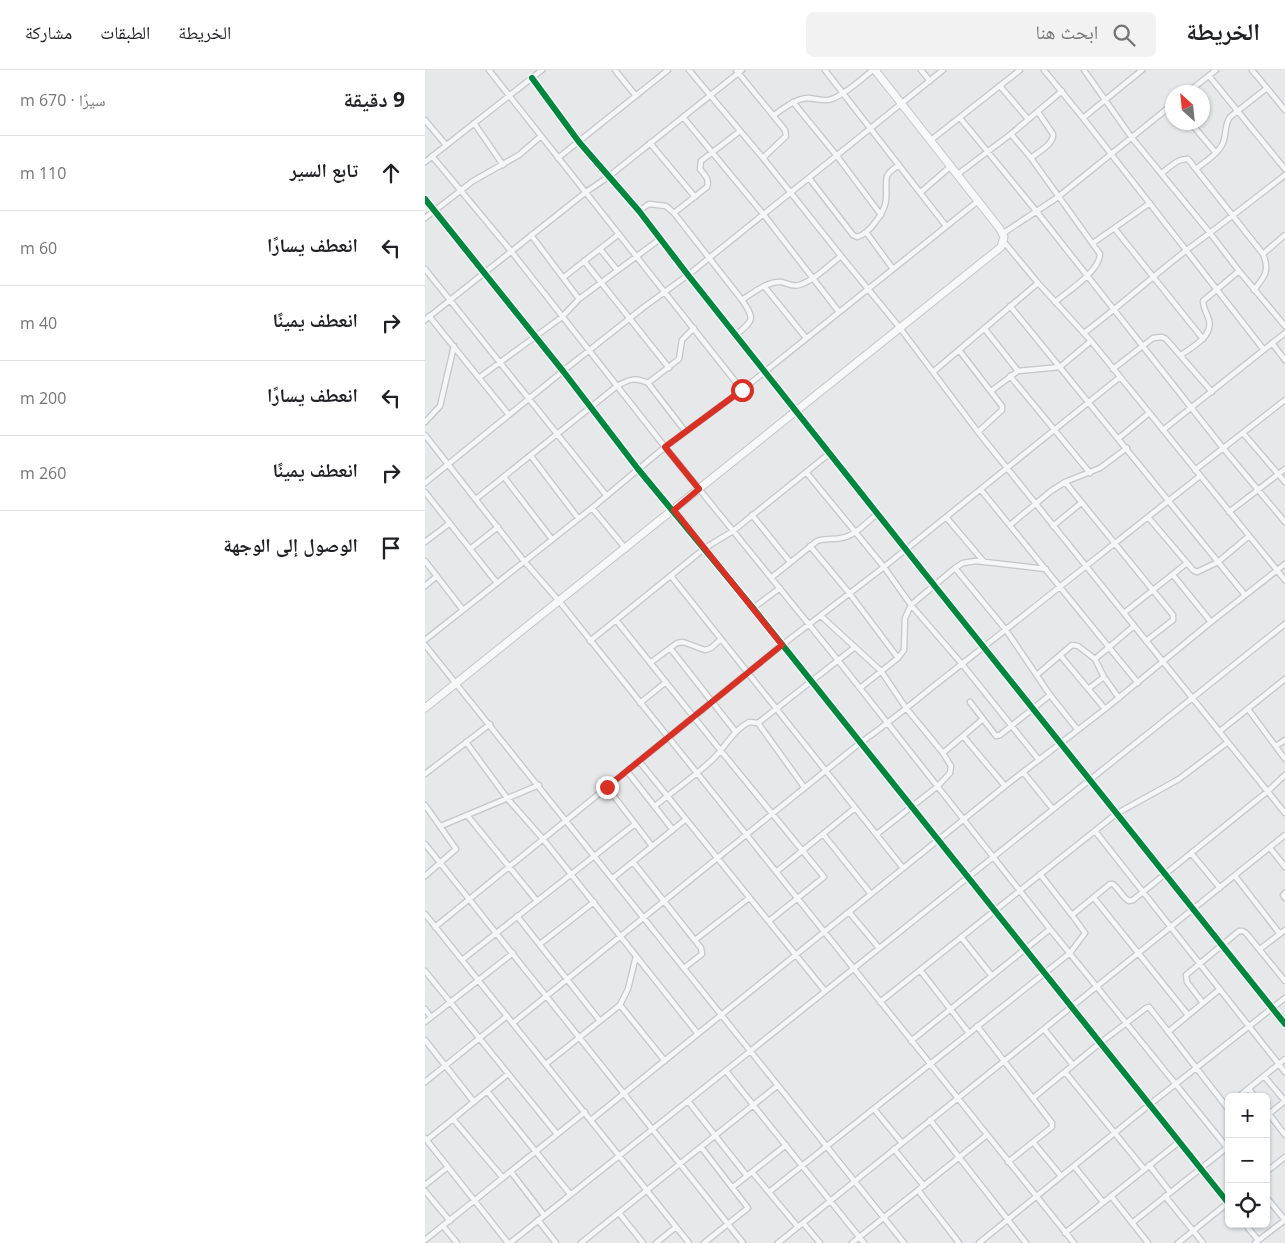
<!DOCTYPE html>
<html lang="ar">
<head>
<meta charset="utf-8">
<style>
  :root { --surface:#fff; --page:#f2f2f2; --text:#202124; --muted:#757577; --line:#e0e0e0 }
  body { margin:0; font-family:"Open Sans","Noto Naskh Arabic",sans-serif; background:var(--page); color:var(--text); direction:rtl }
  .controls { position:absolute; right:15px; bottom:15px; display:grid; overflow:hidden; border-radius:8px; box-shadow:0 1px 4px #0004 }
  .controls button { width:45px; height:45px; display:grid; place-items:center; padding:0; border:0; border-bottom:1px solid var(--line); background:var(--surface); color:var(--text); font:25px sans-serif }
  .compass { position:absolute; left:740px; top:15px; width:45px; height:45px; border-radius:50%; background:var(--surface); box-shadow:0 1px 4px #0004; rotate:333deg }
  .stop { position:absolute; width:15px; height:15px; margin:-11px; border:4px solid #d93025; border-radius:50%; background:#fff }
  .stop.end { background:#d93025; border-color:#fff; box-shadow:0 1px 5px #0008 }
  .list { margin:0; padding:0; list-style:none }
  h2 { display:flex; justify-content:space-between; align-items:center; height:65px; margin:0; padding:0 20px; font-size:21px }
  h2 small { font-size:16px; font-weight:400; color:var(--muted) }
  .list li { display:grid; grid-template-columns:32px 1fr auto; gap:15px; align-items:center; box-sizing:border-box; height:75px; padding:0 20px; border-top:1px solid var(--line) }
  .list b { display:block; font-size:19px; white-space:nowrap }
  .list em { font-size:16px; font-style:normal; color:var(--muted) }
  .icon { flex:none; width:28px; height:28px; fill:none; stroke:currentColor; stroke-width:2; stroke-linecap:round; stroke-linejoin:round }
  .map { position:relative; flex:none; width:860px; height:1173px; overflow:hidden; direction:ltr }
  header { display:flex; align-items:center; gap:30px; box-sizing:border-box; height:70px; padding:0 25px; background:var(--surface); border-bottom:1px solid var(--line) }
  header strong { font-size:24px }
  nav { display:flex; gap:28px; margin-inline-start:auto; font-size:18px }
  .search { width:350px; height:45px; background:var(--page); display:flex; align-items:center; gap:12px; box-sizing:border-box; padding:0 18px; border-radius:8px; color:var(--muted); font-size:19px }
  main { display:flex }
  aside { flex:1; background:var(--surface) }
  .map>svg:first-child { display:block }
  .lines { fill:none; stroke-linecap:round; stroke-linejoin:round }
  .minor-casing { stroke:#c4c6c8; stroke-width:7 }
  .secondary-casing { stroke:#c4c6c8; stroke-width:9 }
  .minor { stroke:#f5f6f7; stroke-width:4.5 }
  .secondary { stroke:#f8f8f8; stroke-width:7 }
  .cycleway-casing { stroke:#f4f6f9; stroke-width:9 }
  .cycleway { stroke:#00873e; stroke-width:6 }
  .route { stroke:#d93025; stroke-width:6 }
</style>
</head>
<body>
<header>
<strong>الخريطة</strong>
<div class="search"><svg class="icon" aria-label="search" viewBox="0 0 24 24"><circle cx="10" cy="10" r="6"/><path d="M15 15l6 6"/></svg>ابحث هنا</div>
<nav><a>الخريطة</a><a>الطبقات</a><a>مشاركة</a></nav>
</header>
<main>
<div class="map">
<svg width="860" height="1173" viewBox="0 0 860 1173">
  <rect width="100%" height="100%" fill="#e6e8ea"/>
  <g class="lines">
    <defs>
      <path id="minor" d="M64 0 317 320
        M190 0 211 26
        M264 0 338 88 416 186 475 258 553 362 860 743
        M311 0 360 60 361 66 338 88
        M400 0 521 156
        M496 0 505 11
        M619 0 658 48 839 280
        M659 0 707 68 785 163 814 201 860 256
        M827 0 860 40
        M784 6 860 99
        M107 8 154 72 214 141 263 205 509 515 860 954
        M575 16 603 49
        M763 22 791 0
        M368 32 412 86 456 145
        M349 45C359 38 371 28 384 28 392 29 399 32 407 29 422 23 435 10 448 0
        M258 47 339 145 414 242
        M535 48 612 142 798 378 860 452
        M658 48 717 0
        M0 50 21 75
        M765 52 791 83
        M49 53 78 95
        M586 64 606 88 675 184C675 201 642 222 630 232
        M506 70 595 0
        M225 73 270 127
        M7 86 86 181 240 377 412 589 625 859 804 1080
        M133 88 243 0
        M606 88C613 82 629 74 628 64L613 42
        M0 92 117 0
        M771 99C781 91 796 82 799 70 801 62 800 54 805 47L842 18
        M737 103C745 97 753 88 763 89L838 184C845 201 840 206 829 220
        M533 104 586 64 637 21
        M384 108 428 165 432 167C444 164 460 142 461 130 462 122 460 113 462 106 464 101 470 98 474 95
        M496 122 526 96
        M0 129 138 301 213 399 328 538 804 1134
        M214 141 224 134 241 136 249 143 317 230C330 249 329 250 311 265
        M249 143 282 117C285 109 279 104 275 99L276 91 315 61
        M0 148 48 111 94 85 116 66
        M690 159 778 269
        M441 162 468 199
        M577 164 633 127 748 34
        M106 165 154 229
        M579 172 613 213 666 271 860 510
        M668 173 725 133
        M175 179 192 200
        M838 184 860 165
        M159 191 244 298
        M0 199 181 425
        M139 207 194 164
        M339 216 381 268
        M317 230C328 223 342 211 356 212 362 213 367 217 374 215 390 210 403 196 416 186
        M585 236 820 525
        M4 246 84 345
        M0 250 161 122 183 107 317 0
        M559 258 593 301
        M659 263C695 236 728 206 763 179 796 155 828 130 860 105
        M847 273 860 290
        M534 280 577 336V340L553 362
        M756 285C767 277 788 267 784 250 782 243 778 238 778 231L814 201
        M688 299 728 268 737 267 741 269 787 322
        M508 302 613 213
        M585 306 665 403
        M55 307 137 247 154 229 235 169
        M223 313 254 289 257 270 269 258
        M566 321 593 301 635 297 666 271
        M0 352 15 336 29 276
        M738 360 860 263
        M818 363 860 412
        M0 365 99 491 134 531 649 1173
        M694 368 724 343
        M106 386 153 448
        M770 400 860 330
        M381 402 459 497 486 535 537 594 614 690
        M79 407 126 468
        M640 412 748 545V550L721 571
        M0 413 138 301 219 237 263 205 518 0
        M556 420 713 613
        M0 422 72 513
        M51 429 192 316C205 309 210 307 223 313L260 361
        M167 438 201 479
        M804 442 860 399
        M327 445 365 492
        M521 447 559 492
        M723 447 768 500 772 502 793 492 824 466
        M585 455 626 421 640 412 675 398 702 378
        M628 456 656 433
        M0 472 25 453
        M385 476 425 524 473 588
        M45 479 73 457
        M0 491 38 540
        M530 498 581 560 625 625 652 659
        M748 505 786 552
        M246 506 478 798
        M346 508 392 471C401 468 408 470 416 468 430 466 442 452 453 443
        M0 516 12 506
        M328 538 355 518
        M699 543 762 493
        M396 546 456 601 481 638 518 683 526 696 525 703 513 716 452 764
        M191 550 296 681 399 807 344 851
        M0 570 167 438 240 377 317 320 553 131
        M165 571 280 478 308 461 405 383
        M0 575 479 1173
        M245 578 310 661
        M635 585 680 639
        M670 589 679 607 694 628
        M225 593 252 573 258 572 280 580 286 578 296 569
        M613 604 647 575 653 576 670 589 709 556
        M435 618 473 588 479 580 480 548 486 535 530 498 538 493 551 491 621 499
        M663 619 679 607
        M545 632 571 666 575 665 625 625
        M215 633 241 612
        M823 639 860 689
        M333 653 430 577
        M795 661 860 609
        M538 666 580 716
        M41 672 82 728 118 769 273 964
        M851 676 860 670
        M518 683 558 649
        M214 691 400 921
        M202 701 248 760
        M598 702 628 739
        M0 704 65 654
        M182 717 227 776
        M0 735 31 779 0 806
        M230 736C248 721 269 707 287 690 300 678 307 661 324 652L333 653 379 717
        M42 745 112 831
        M16 756 114 715
        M670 761 860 1002
        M398 764 446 824
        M0 774 318 1173
        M845 778 860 797
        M766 783 795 818
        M208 792 276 878 277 884 259 898
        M351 802 430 738
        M615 804 647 845
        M810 806 855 864
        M188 808 261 749
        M860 823 858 825 860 828
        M669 828 763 945
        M424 842 454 878
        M0 844 264 1173
        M92 846 175 951
        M10 857 357 575 459 497 695 307
        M536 867 567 906
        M270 870 324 828
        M115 874 169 832
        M835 879 860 860
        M37 890 210 754
        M495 900 544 963
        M0 901 132 1064
        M455 932 691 744 754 709 803 672
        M778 933 762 912 761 905 814 861H818L821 863 860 911
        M195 935 240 991
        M0 939 6 947
        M0 952 88 883
        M88 953 435 673C461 655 485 635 510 615 599 546 687 475 775 406
        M552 956 627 1053V1057L583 1092
        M619 959 648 995
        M743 962 795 919
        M0 970 49 1032
        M486 971 625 859
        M121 994 195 935 203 919 211 886
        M301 1001 439 1173
        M640 1002 719 1099
        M839 1006 860 1031
        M0 1012 82 946
        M824 1019 830 1027
        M62 1021 145 1124
        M813 1027 860 989
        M608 1028 675 973 721 938 724 937 804 1040
        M263 1031 322 1106
        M449 1039 477 1073
        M841 1040 860 1065
        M841 1046 860 1031
        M28 1049 78 1108
        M166 1050 580 716 680 639 786 552 860 494
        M505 1050 601 1173
        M0 1068 83 1173
        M2 1070 83 1004
        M608 1072 636 1106
        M276 1077 323 1138 279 1173
        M469 1079 499 1116
        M724 1095 745 1122
        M649 1096 678 1132
        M86 1102 119 1145
        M327 1102 373 1157
        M841 1102 860 1087
        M0 1115 23 1097
        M308 1117 361 1075
        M493 1120 534 1173
        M0 1121 25 1151
        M344 1122 645 883 660 863 647 845 685 814H688C694 819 698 828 704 831L708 830 843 721 860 705
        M686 1126 723 1173
        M740 1126 778 1173
        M841 1127 860 1150
        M194 1143 218 1173
        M113 1150 131 1173
        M378 1153 395 1173
        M707 1153 804 1076
        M820 1154 833 1170
        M18 1156 32 1173
        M640 1163 754 1072
        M0 1170 160 1042
        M85 1173 860 554
        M156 1173 352 1016
        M231 1173 251 1157
        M353 1173 860 765
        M427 1173 562 1065
        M554 1173 724 1035 860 928
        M753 1173 804 1132
        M830 1173 860 1150"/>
      <path id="secondary" d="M0 638 576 177 579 167 575 159 450 0"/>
    </defs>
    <!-- minor casing -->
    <use href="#minor" class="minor-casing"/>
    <!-- secondary casing -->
    <use href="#secondary" class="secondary-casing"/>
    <!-- minor -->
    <use href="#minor" class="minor"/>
    <!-- secondary -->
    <use href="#secondary" class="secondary"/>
    <defs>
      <path id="cycleway" d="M107 8 154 72 214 141 263 205 509 515 860 954
        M0 129 138 301 213 399 328 538 804 1134"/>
    </defs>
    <!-- cycleway casing -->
    <use href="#cycleway" class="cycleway-casing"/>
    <!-- cycleway -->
    <use href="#cycleway" class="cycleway"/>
  </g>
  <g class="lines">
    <!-- route -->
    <path class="route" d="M182 717 357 575 249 440 274 419 240 377 317 320"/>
  </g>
</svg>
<div class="controls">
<button>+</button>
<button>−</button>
<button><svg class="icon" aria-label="locate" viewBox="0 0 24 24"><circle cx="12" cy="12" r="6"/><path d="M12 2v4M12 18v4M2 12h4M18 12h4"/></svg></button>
</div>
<svg class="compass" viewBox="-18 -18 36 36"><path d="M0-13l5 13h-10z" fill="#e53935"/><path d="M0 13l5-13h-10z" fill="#757577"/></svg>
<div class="stop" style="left:317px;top:320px"></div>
<div class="stop end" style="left:182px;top:717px"></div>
</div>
<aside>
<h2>9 دقيقة<small>سيرًا · 670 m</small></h2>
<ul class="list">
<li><svg class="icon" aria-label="ahead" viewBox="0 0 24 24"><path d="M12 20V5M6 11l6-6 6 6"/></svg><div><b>تابع السير</b></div><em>110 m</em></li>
<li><svg class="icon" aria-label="left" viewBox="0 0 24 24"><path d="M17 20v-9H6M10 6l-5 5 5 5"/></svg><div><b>انعطف يسارًا</b></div><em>60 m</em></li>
<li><svg class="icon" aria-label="right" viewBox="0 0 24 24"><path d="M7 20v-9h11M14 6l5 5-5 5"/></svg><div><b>انعطف يمينًا</b></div><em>40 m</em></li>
<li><svg class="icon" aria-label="left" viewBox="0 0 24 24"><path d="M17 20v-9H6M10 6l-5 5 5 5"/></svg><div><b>انعطف يسارًا</b></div><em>200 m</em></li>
<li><svg class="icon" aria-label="right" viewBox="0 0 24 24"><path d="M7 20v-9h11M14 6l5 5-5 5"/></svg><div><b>انعطف يمينًا</b></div><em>260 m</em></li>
<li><svg class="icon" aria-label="arrive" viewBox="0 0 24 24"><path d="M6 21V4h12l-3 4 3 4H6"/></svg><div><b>الوصول إلى الوجهة</b></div></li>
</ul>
</aside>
</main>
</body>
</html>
